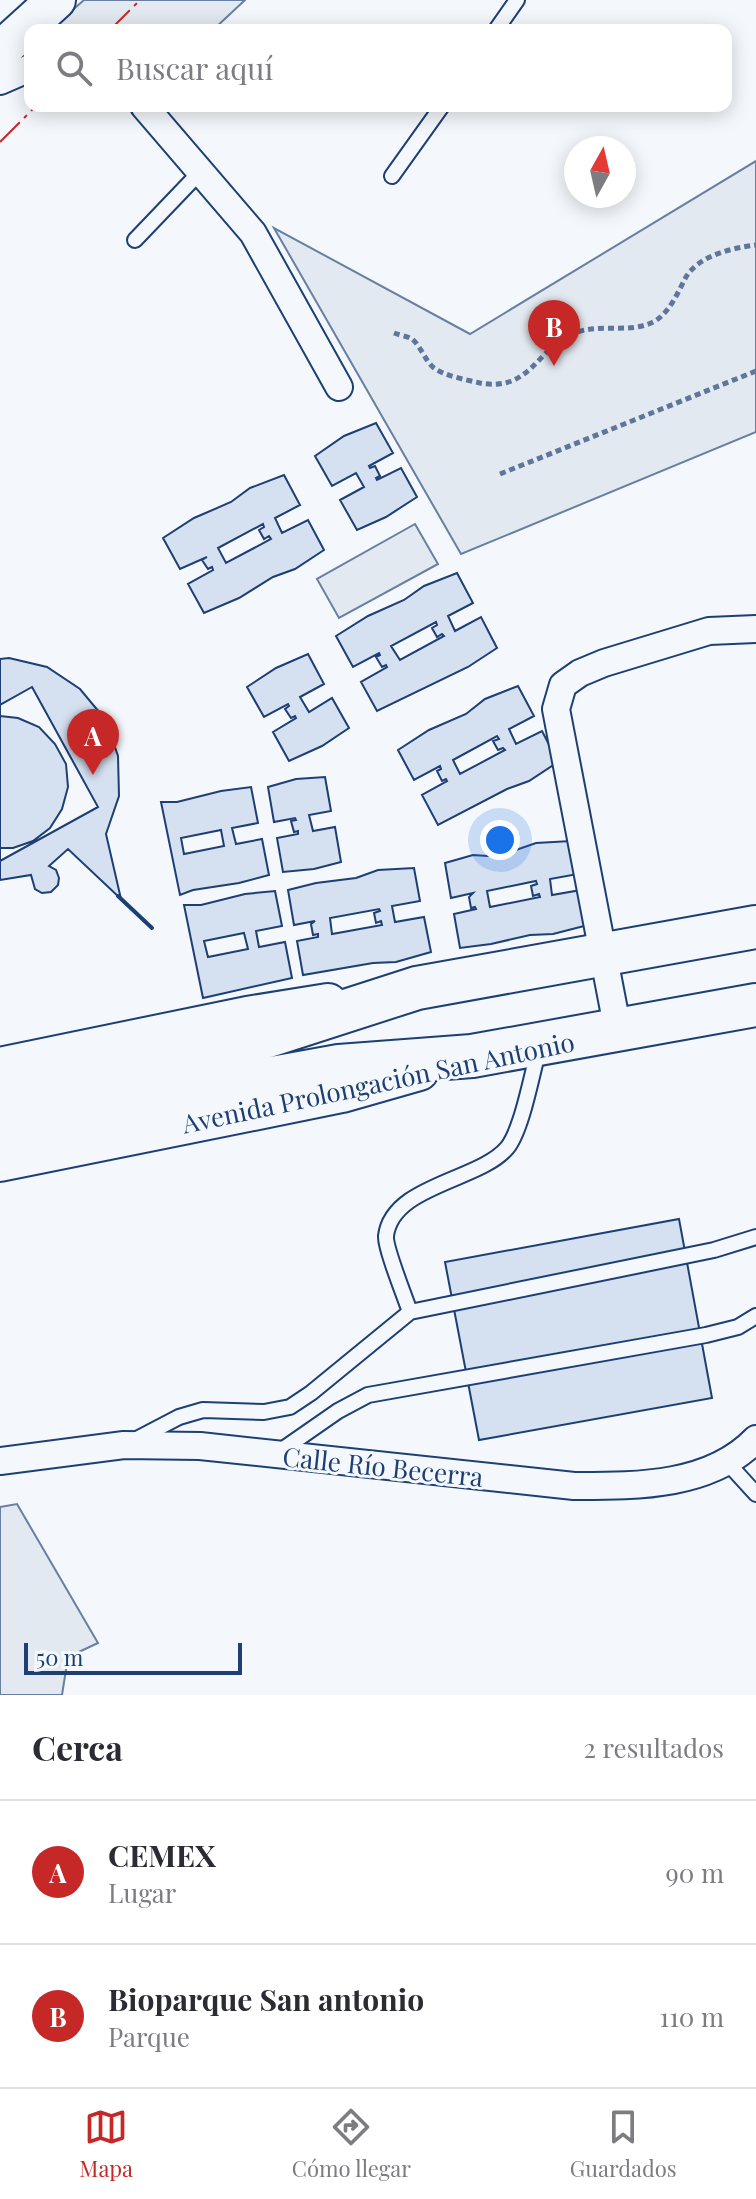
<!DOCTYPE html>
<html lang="es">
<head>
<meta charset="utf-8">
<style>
  :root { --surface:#fff; --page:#f7f7f7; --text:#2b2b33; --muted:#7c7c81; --line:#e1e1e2; --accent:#c62828 }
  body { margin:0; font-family:"Playfair Display",serif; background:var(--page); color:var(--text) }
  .compass { position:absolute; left:564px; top:136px; width:72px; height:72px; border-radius:50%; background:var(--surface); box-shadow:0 4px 20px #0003; rotate:8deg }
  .scale { position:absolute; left:24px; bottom:20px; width:218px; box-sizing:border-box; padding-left:8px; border:4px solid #1d3f73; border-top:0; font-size:22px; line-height:28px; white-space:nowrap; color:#1d3f73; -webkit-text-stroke:6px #f4f7fb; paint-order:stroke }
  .you { position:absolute; left:500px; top:840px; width:28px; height:28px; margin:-20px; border:6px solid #fff; border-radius:50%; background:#1a73e8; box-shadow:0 0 0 12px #1a73e833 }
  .badge { display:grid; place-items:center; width:52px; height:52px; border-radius:50%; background:var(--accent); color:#fff; font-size:26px; font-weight:700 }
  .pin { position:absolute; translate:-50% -66px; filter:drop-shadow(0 2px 4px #0008) }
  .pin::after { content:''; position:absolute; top:42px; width:28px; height:24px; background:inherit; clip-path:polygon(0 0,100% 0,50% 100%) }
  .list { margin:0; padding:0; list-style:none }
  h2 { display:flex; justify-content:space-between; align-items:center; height:104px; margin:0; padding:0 32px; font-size:34px }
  h2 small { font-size:26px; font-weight:400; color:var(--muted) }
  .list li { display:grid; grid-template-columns:52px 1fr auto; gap:24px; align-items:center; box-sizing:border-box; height:144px; padding:0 32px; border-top:2px solid var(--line) }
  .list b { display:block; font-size:30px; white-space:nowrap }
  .list p { margin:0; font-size:26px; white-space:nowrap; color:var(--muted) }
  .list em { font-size:26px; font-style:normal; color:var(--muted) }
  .icon { flex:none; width:44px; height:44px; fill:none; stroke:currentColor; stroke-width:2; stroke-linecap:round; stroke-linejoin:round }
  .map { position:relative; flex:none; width:756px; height:1695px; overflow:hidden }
  .search { position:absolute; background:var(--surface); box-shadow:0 4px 20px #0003; left:24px; right:24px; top:24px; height:88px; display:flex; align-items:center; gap:20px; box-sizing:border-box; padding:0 28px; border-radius:16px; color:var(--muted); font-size:30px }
  .sheet { height:392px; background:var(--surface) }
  nav { display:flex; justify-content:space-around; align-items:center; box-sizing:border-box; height:112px; border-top:2px solid var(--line); background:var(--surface); font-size:22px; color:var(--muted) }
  nav a { display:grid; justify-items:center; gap:4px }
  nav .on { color:var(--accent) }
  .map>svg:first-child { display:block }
  .green { fill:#e3e9f0; stroke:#687fa3; stroke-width:2 }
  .building { fill:#d5e0f0; stroke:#1d3f73; stroke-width:2; fill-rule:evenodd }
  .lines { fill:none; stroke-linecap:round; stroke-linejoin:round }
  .lane-casing { stroke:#1d3f73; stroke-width:18 }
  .street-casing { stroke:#1d3f73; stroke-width:30 }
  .secondary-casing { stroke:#1d3f73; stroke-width:42 }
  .primary-casing { stroke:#1d3f73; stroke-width:46 }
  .path { stroke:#5e769c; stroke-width:5; stroke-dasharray:6 4; stroke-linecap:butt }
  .lane { stroke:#f4f7fb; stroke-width:14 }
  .street { stroke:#f4f7fb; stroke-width:26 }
  .secondary { stroke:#f4f7fb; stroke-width:38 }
  .primary { stroke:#f4f7fb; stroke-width:42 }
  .wall { stroke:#1d3f73; stroke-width:4 }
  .power { stroke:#c62828; stroke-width:2; stroke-dasharray:28 6 4 6; stroke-linecap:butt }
  .labels { text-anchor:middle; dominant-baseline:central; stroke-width:6; stroke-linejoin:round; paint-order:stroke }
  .street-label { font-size:26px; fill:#1d3f73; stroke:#f4f7fb }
</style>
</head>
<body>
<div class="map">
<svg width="756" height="1695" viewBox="0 0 756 1695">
  <rect width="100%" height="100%" fill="#f4f7fb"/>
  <!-- green -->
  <path class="green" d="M84 0H245L213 30H50Z
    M756 161V432L461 554 274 228 470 334Z
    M415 524 438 564 339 618 317 579Z
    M17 1504 98 1643 68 1657 62 1695H0V1507Z"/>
  <!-- building -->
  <path class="building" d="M376 423 393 453 369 466 370 468 375 466 380 476 376 478 377 480 401 468 417 497 386 517 357 530 340 500 364 487 356 473 332 486 315 456 344 436Z
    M284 475 300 505 275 518 282 533 308 520 324 550 295 569 273 577 239 598 204 613 188 584 213 570 212 567 208 569 202 560 207 557 180 569 163 538 194 518 231 502 250 488ZM263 524 264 527 259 530 264 539 269 536 271 539 226 563 218 548Z
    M457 573 473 603 448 616 455 631 481 617 497 648 468 667 377 711 361 682 387 667 386 665 382 667 376 657 380 655 379 653 353 667 336 636 368 616 404 600 424 586ZM436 622 437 625 432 628 437 637 442 634 444 636 400 660 391 646Z
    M308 654 324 684 300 697 309 712 332 698 349 728 322 746 289 761 273 732 296 718 295 716 291 718 285 709 289 706 288 704 264 717 247 687 276 668Z
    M9 658 47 667 80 689 105 719 118 756 119 796 106 834 121 899 68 849 49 866 56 870 59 878 58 885 51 892 42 893 35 889 31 875 0 880V848H13L33 841 50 828 62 809 68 787 66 764 55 744 39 727 18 718 0 716V659Z
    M518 686 534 716 509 729 516 744 542 731 558 762 529 781 507 789 438 825 422 795 447 781 446 779 442 781 437 771 441 769 440 766 414 780 398 750 429 730 466 714 485 699ZM497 736 499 739 493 741 498 750 503 748 505 750 460 774 453 760Z
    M32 687 98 807 0 861V705Z
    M325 777 331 811 309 815 313 831 335 827 341 862 314 869 283 872 277 838 298 834V831L294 832 291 821 296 820 295 818 274 822 268 787 296 779Z
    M251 787 258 823 232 828 236 844 262 839 269 875 239 883 193 890 180 895 161 802H177L221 791ZM221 830 224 846 184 854 181 838Z
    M571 841 578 874 550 879 552 895 581 890 588 925 553 934 530 935 491 944 460 948 454 914 476 909 475 907 471 908 469 897 473 893 451 898 445 863 473 855 488 856 513 851 536 843ZM536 881 537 884 531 886 533 896 539 894 540 897 490 907 487 891Z
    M414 868 420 901 392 906 395 922 424 917 431 952 396 962 373 963 303 975 297 941 318 937V934L313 935 311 924 315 921 294 925 288 890 316 883 356 878 378 870ZM379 909 380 911 374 913 376 923 381 921 382 925 332 934 330 918Z
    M275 891 282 926 256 931 259 947 285 942 292 978 203 998 184 905H201L245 894ZM244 933 248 949 208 957 204 941Z
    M679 1219 712 1398 479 1440 445 1262Z"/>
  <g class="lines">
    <defs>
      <path id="lane" d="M496 30 517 0
        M392 176 442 106
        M135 240 201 171
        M410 1312 714 1250 756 1237
        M135 1440 179 1417 203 1410 264 1412 290 1407 311 1393 410 1312C405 1297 385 1248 386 1236 392 1185 479 1181 507 1148 522 1130 532 1073 539 1048
        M279 1452 338 1411 368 1395 706 1335 738 1327 756 1316
        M725 1460 756 1494"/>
      <path id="street" d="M0 81 30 68
        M144 106 253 233 339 387
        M618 1031 556 709 563 685 580 673 604 663 709 631 756 629
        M0 1461 124 1445 200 1446 574 1486C636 1486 710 1487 756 1439"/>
      <path id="secondary" d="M0 51 56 0
        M0 1067 247 1016 328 1003
        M0 1162 342 1093 419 1071"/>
      <path id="primary" d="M0 1094 268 1036 417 988 756 927
        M0 1127 339 1066 472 1056 756 1005"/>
    </defs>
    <!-- lane casing -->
    <use href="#lane" class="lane-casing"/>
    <!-- street casing -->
    <use href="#street" class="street-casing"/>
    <!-- secondary casing -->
    <use href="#secondary" class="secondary-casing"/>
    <!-- primary casing -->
    <use href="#primary" class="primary-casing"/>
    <!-- path -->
    <path class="path" d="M394 333C399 335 407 336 412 339 421 346 425 361 434 368 445 376 467 380 480 383 530 392 536 350 572 334 598 322 630 335 655 321 670 312 678 292 686 277 699 255 733 248 756 245
      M500 474 756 371"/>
    <!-- lane -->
    <use href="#lane" class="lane"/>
    <!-- street -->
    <use href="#street" class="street"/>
    <!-- secondary -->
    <use href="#secondary" class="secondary"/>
    <!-- primary -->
    <use href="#primary" class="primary"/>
    <!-- wall -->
    <path class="wall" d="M118 896 152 928"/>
    <!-- power -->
    <path class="power" d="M110 30 140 0
      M0 142 36 106"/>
  </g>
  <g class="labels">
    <!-- street labels -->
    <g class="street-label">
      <text transform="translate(378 1082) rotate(-12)">Avenida Prolongación San Antonio</text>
      <text transform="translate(383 1466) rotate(6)">Calle Río Becerra</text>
    </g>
  </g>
</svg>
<svg class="compass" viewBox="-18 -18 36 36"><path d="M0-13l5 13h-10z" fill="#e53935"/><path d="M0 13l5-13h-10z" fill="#7c7c81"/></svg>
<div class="scale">50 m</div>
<div class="you"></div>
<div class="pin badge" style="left:93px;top:775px">A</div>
<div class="pin badge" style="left:554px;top:366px">B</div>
<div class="search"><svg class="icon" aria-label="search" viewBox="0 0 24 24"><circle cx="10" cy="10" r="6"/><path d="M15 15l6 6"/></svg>Buscar aquí</div>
</div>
<section class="sheet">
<h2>Cerca<small>2 resultados</small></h2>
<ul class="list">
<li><span class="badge">A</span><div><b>CEMEX</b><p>Lugar</p></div><em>90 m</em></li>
<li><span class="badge">B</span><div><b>Bioparque San antonio</b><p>Parque</p></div><em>110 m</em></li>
</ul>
</section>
<nav>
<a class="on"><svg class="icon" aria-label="map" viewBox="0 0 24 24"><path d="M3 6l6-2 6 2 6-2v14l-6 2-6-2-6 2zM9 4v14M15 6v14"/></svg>Mapa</a>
<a><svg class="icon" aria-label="directions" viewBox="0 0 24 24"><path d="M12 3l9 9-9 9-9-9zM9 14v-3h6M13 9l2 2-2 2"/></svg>Cómo llegar</a>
<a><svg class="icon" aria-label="saved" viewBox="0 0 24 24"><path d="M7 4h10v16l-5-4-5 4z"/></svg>Guardados</a>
</nav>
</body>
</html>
